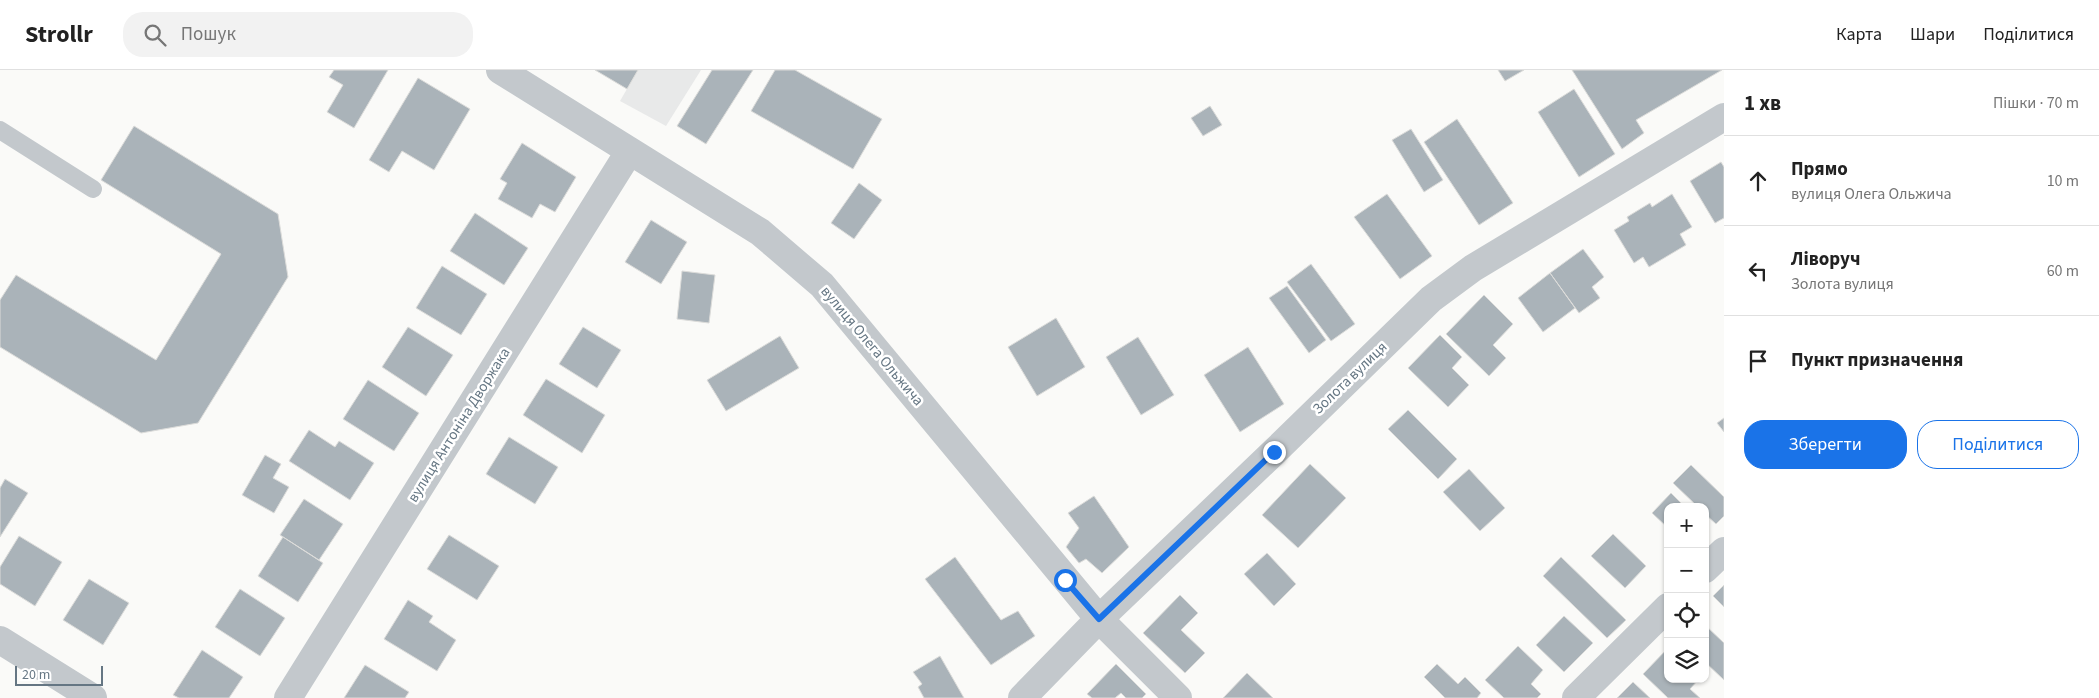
<!DOCTYPE html>
<html lang="uk">
<head>
<meta charset="utf-8">
<style>
  :root { --surface:#fff; --page:#f2f2f2; --text:#222; --muted:#767676; --line:#e0e0e0; --accent:#1a73e8 }
  body { margin:0; font-family:"Source Sans 3",sans-serif; background:var(--page); color:var(--text) }
  .controls { position:absolute; right:15px; bottom:15px; display:grid; overflow:hidden; border-radius:10px; box-shadow:0 1px 4px #0004 }
  .controls button { width:45px; height:45px; display:grid; place-items:center; padding:0; border:0; border-bottom:1px solid var(--line); background:var(--surface); color:var(--text); font:25px sans-serif }
  .scale { position:absolute; left:15px; bottom:12px; width:88px; box-sizing:border-box; padding-left:5px; border:2px solid #657683; border-top:0; font-size:14px; line-height:18px; white-space:nowrap; color:#657683; -webkit-text-stroke:4px #fff; paint-order:stroke }
  .stop { position:absolute; width:15px; height:15px; margin:-11px; border:4px solid #1a73e8; border-radius:50%; background:#fff }
  .stop.end { background:#1a73e8; border-color:#fff; box-shadow:0 1px 5px #0008 }
  .list { margin:0; padding:0; list-style:none }
  h2 { display:flex; justify-content:space-between; align-items:center; height:65px; margin:0; padding:0 20px; font-size:21px }
  h2 small { font-size:16px; font-weight:400; color:var(--muted) }
  .list li { display:grid; grid-template-columns:32px 1fr auto; gap:15px; align-items:center; box-sizing:border-box; height:90px; padding:0 20px; border-top:1px solid var(--line) }
  .list b { display:block; font-size:19px; white-space:nowrap }
  .list p { margin:0; font-size:16px; white-space:nowrap; color:var(--muted) }
  .list em { font-size:16px; font-style:normal; color:var(--muted) }
  .actions { display:flex; gap:10px; padding:15px 20px }
  .actions a { flex:1; padding:11px 0; border:1px solid var(--accent); border-radius:20px; text-align:center; font-size:18px; color:var(--accent) }
  .actions .main { background:var(--accent); color:#fff }
  .icon { flex:none; width:28px; height:28px; fill:none; stroke:currentColor; stroke-width:2; stroke-linecap:round; stroke-linejoin:round }
  .map { position:relative; flex:none; width:1724px; height:628px; overflow:hidden }
  header { display:flex; align-items:center; gap:30px; box-sizing:border-box; height:70px; padding:0 25px; background:var(--surface); border-bottom:1px solid var(--line) }
  header strong { font-size:24px }
  nav { display:flex; gap:28px; margin-inline-start:auto; font-size:18px }
  .search { width:350px; height:45px; background:var(--page); display:flex; align-items:center; gap:12px; box-sizing:border-box; padding:0 18px; border-radius:20px; color:var(--muted); font-size:19px }
  main { display:flex }
  aside { flex:1; background:var(--surface) }
  .map>svg:first-child { display:block }
  .built { fill:#e8e9e9 }
  .building { fill:#aab3b9; stroke:#dcdcda }
  .lines { fill:none; stroke-linecap:round; stroke-linejoin:round }
  .service { stroke:#c3c8cc; stroke-width:18 }
  .minor { stroke:#c3c8cc; stroke-width:28 }
  .tertiary { stroke:#c3c8cc; stroke-width:28 }
  .route { stroke:#1a73e8; stroke-width:6 }
  .labels { text-anchor:middle; dominant-baseline:central; stroke-width:5; stroke-linejoin:round; paint-order:stroke }
  .street-label { font-size:15px; fill:#657683; stroke:#fff }
</style>
</head>
<body>
<header>
<strong>Strollr</strong>
<div class="search"><svg class="icon" aria-label="search" viewBox="0 0 24 24"><circle cx="10" cy="10" r="6"/><path d="M15 15l6 6"/></svg>Пошук</div>
<nav><a>Карта</a><a>Шари</a><a>Поділитися</a></nav>
</header>
<main>
<div class="map">
<svg width="1724" height="628" viewBox="0 0 1724 628">
  <rect width="100%" height="100%" fill="#fafaf8"/>
  <!-- built -->
  <path class="built" d="M638 0H701L666 56 620 31Z"/>
  <!-- building -->
  <path class="building" d="M334 0H388L354 58 327 42 343 15 329 7Z
    M595 0H638L627 19Z
    M712 0H753L706 74 677 56Z
    M775 0H795L882 49 853 99 751 41Z
    M1498 0H1524L1505 11Z
    M1572 0H1722L1636 50 1644 63 1622 79Z
    M418 8 470 39 434 100 402 81 389 102 369 90Z
    M1574 19 1615 84 1579 107 1538 42Z
    M1210 36 1222 55 1203 66 1191 48Z
    M1457 49 1513 133 1479 155 1424 72Z
    M134 56 278 144 288 207 198 353 141 363 0 277V230L16 205 156 290 221 184 101 110Z
    M1411 59 1443 110 1424 122 1392 70Z
    M522 73 576 107 555 142 540 134 532 148 498 129 507 113 500 109Z
    M1721 92 1724 97V148L1715 153 1690 111Z
    M859 113 882 130 854 169 831 153Z
    M1387 124 1432 186 1400 209 1354 147Z
    M1672 124 1692 157 1680 164 1686 175 1649 197 1643 187 1634 193 1614 160 1629 151 1627 147 1650 133 1652 137Z
    M475 143 528 178 504 215 450 181Z
    M651 150 687 172 661 214 625 192Z
    M1583 179 1604 207 1592 217 1600 228 1579 243 1550 203Z
    M1311 194 1355 254 1331 271 1287 212Z
    M442 196 487 224 461 265 416 238Z
    M682 201 715 205 709 253 677 249Z
    M1550 203 1575 238 1543 262 1518 228Z
    M1287 216 1326 270 1309 283 1269 228Z
    M1484 225 1513 254 1493 275 1506 288 1489 306 1446 264Z
    M1056 248 1085 297 1037 326 1008 277Z
    M408 257 453 285 426 326 382 297Z
    M583 257 621 280 597 318 559 294Z
    M1440 265 1462 287 1452 298 1469 315 1448 337 1408 298Z
    M780 266 799 298 726 341 707 310Z
    M1138 267 1174 325 1141 345 1106 287Z
    M1248 277 1284 334 1240 362 1204 305Z
    M546 309 605 345 582 383 523 345Z
    M368 310 419 343 394 381 343 349Z
    M1408 340 1457 389 1438 409 1388 359Z
    M1724 348V362L1717 353Z
    M309 360 335 377 339 371 374 393 350 430 289 391Z
    M509 367 558 397 535 434 486 404Z
    M265 385 281 394 273 408 289 417 274 443 242 425Z
    M1310 394 1346 428 1298 478 1262 445Z
    M1691 395 1724 427V446L1716 454 1705 444V437H1698L1673 413Z
    M1469 399 1505 438 1480 461 1443 422Z
    M5 409 28 423 0 467V418Z
    M1671 423 1685 437H1668V458L1652 443Z
    M1094 426 1129 477 1102 503 1086 489 1079 493 1066 477 1079 458 1068 443Z
    M304 429 343 454 319 490 280 465Z
    M1613 464 1646 496 1625 518 1591 486Z
    M449 465 499 496 477 530 427 499Z
    M19 466 62 492 35 536 0 514V497Z
    M283 467 323 493 298 532 258 506Z
    M1267 483 1296 514 1274 536 1244 504Z
    M955 487 1001 550 1018 541 1035 566 991 595 925 509Z
    M1561 487 1626 550 1607 568 1543 506Z
    M89 509 129 533 103 575 63 550Z
    M1724 515V537L1713 526Z
    M240 519 285 548 260 586 215 557Z
    M1180 525 1198 543 1181 560 1205 583 1185 603 1143 563Z
    M408 530 433 546 429 552 456 570 437 601 384 569Z
    M1564 546 1593 573 1564 602 1536 575Z
    M1705 555 1724 573V610L1705 592Z
    M1518 576 1543 600 1531 614 1541 624 1537 628H1504L1485 610Z
    M1668 578V609H1699L1690 619 1700 628H1668L1643 604Z
    M202 580 243 607 229 628H179L173 625Z
    M940 586 964 628H924L918 617 922 614 913 602Z
    M1116 594 1146 624 1142 628H1126L1121 623 1115 628H1092L1087 624Z
    M1437 594 1458 614 1465 607 1481 623 1477 628H1445L1424 607Z
    M365 595 409 622 405 628H344Z
    M1247 603 1273 628H1223Z
    M1633 612 1650 628H1617Z"/>
  <g class="lines">
    <!-- service -->
    <path class="service" d="M0 60 93 119"/>
    <!-- minor -->
    <path class="minor" d="M500 0 760 162 822 215 1099 549 1178 628
      M1705 499 1724 481
      M288 628 629 82
      M1022 628 1099 549 1274 382 1431 229 1473 198 1724 47
      M1576 628 1668 537"/>
    <!-- tertiary -->
    <path class="tertiary" d="M0 570 93 628"/>
  </g>
  <g class="lines">
    <!-- route -->
    <path class="route" d="M1065 510 1099 549 1274 382"/>
  </g>
  <g class="labels">
    <!-- street labels -->
    <g class="street-label">
      <text transform="translate(872 276) rotate(50)">вулиця Олега Ольжича</text>
      <text transform="translate(1350 308) rotate(-44)">Золота вулиця</text>
      <text transform="translate(459 355) rotate(-58)">вулиця Антоніна Дворжака</text>
    </g>
  </g>
</svg>
<div class="controls">
<button>+</button>
<button>−</button>
<button><svg class="icon" aria-label="locate" viewBox="0 0 24 24"><circle cx="12" cy="12" r="6"/><path d="M12 2v4M12 18v4M2 12h4M18 12h4"/></svg></button>
<button><svg class="icon" aria-label="layers" viewBox="0 0 24 24"><path d="M12 4l9 5-9 5-9-5zM3 14l9 5 9-5"/></svg></button>
</div>
<div class="scale">20 m</div>
<div class="stop" style="left:1065px;top:510px"></div>
<div class="stop end" style="left:1274px;top:382px"></div>
</div>
<aside>
<h2>1 хв<small>Пішки · 70 m</small></h2>
<ul class="list">
<li><svg class="icon" aria-label="ahead" viewBox="0 0 24 24"><path d="M12 20V5M6 11l6-6 6 6"/></svg><div><b>Прямо</b><p>вулиця Олега Ольжича</p></div><em>10 m</em></li>
<li><svg class="icon" aria-label="left" viewBox="0 0 24 24"><path d="M17 20v-9H6M10 6l-5 5 5 5"/></svg><div><b>Ліворуч</b><p>Золота вулиця</p></div><em>60 m</em></li>
<li><svg class="icon" aria-label="arrive" viewBox="0 0 24 24"><path d="M6 21V4h12l-3 4 3 4H6"/></svg><div><b>Пункт призначення</b></div></li>
</ul>
<div class="actions"><a class="main">Зберегти</a><a>Поділитися</a></div>
</aside>
</main>
</body>
</html>
